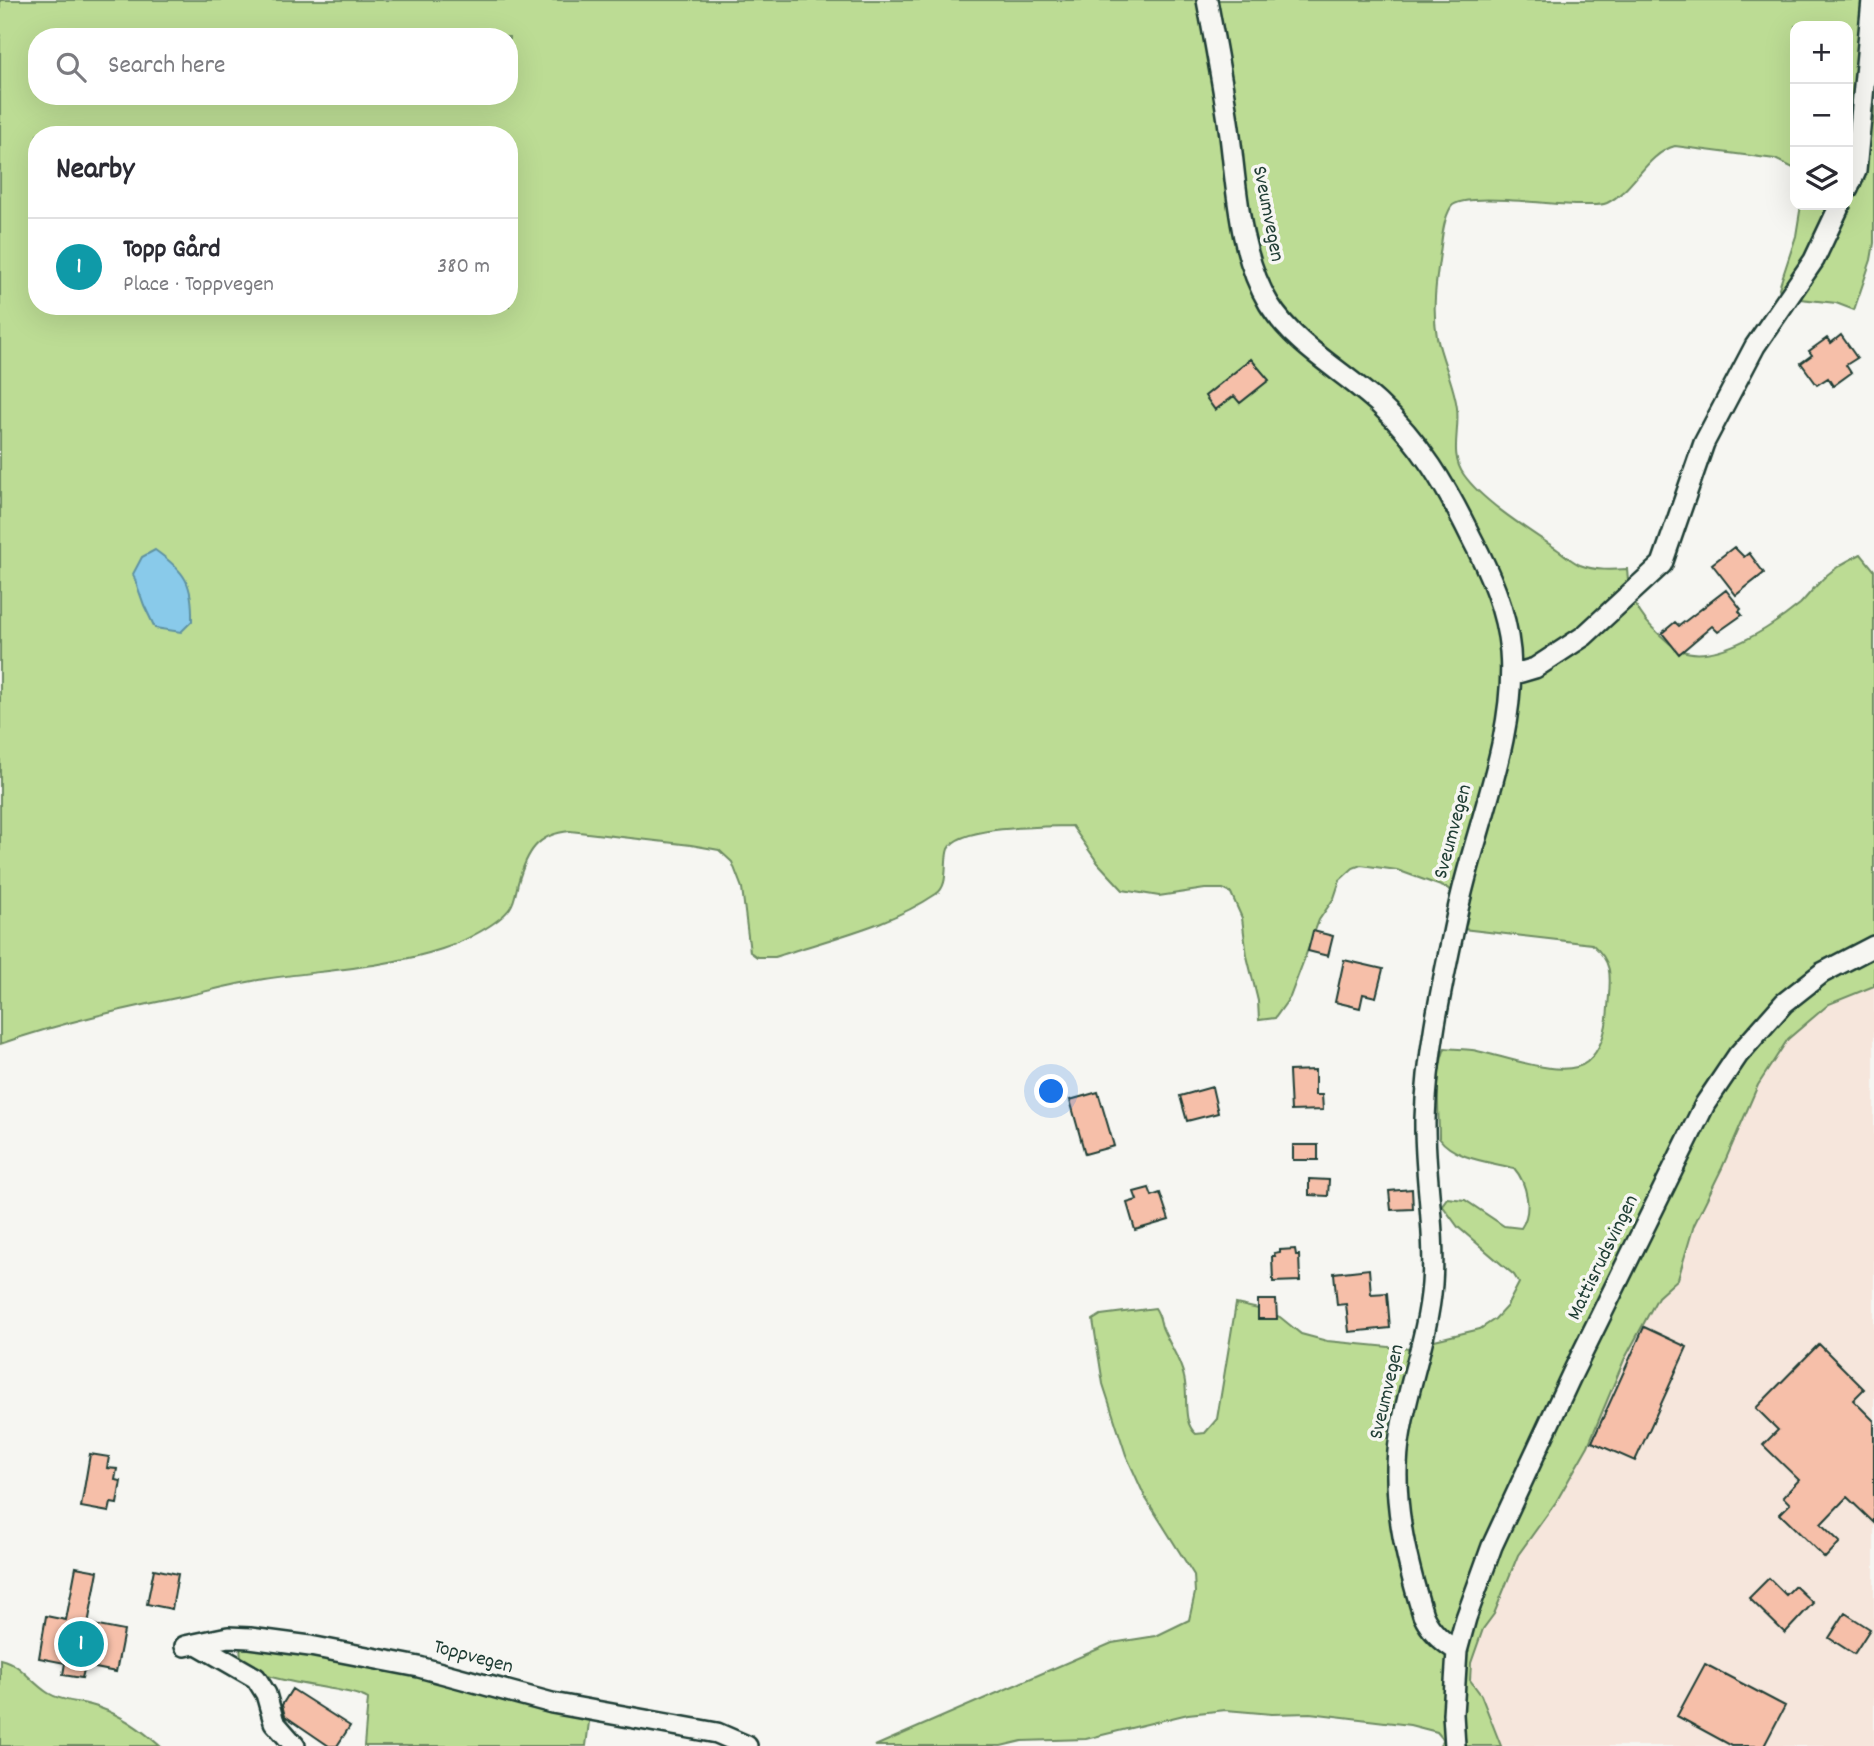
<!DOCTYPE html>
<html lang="en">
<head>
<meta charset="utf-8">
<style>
  :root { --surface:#fff; --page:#f2f2f3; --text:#2b2b33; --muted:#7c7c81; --line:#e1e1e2; --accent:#0f766e }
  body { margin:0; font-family:Dekko,sans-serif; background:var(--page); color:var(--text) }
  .controls { position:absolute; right:21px; top:21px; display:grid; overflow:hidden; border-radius:14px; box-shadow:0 7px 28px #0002 }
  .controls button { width:63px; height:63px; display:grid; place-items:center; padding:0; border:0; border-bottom:2px solid var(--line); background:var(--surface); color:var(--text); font:35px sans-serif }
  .you { position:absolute; left:1052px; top:1092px; width:24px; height:24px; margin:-18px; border:5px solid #fff; border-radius:50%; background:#1a73e8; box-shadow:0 0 0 10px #1a73e833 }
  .badge { display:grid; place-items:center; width:46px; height:46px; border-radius:50%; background:var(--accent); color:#fff; font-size:23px; font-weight:700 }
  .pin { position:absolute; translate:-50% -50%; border:4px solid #fff; box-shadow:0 2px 7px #0006 }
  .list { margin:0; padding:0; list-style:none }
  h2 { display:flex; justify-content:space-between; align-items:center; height:91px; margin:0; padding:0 28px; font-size:30px }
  h2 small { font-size:23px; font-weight:400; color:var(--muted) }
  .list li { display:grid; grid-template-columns:46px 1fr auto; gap:21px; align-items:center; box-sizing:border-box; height:98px; padding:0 28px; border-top:2px solid var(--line) }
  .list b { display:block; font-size:26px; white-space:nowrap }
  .list p { margin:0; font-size:23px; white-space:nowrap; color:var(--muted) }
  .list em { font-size:23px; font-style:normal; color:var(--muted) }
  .icon { flex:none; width:38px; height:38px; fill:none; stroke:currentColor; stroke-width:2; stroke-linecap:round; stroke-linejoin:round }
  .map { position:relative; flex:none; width:1874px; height:1746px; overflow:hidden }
  .search { position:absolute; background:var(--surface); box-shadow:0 7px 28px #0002; left:28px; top:28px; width:490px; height:77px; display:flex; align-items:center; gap:18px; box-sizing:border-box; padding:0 24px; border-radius:28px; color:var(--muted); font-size:26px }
  .panel { position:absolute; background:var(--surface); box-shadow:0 7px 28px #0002; left:28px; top:126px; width:490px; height:189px; border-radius:28px }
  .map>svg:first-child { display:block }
  .built { fill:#f6e6dc }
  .green { fill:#bcdc94; stroke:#6e8c64; stroke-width:2; fill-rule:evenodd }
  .water { fill:#89caea; stroke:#5f92a1; stroke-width:2 }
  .building { fill:#f6bfa9; stroke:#1f3d34; stroke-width:2 }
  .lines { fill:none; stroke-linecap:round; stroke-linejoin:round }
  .street-casing { stroke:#1f3d34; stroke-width:24 }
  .street { stroke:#f6f6f2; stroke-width:19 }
  .labels { text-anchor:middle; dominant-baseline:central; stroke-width:7; stroke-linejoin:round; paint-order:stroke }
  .street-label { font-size:21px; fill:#1f3d34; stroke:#f6f6f2 }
</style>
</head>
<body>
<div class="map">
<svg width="1874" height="1746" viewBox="0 0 1874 1746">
  <rect width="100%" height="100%" fill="#f6f6f2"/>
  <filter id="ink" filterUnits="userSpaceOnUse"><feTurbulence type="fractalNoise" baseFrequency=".0143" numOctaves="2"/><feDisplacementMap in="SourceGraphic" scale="14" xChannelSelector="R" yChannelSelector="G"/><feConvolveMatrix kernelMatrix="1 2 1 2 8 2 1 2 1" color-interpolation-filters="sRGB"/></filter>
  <g filter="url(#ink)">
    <!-- built -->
    <path class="built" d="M1874 986V1746H1501L1481 1695 1470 1680 1471 1663 1483 1629 1494 1614 1505 1589 1510 1571 1518 1555 1556 1502 1624 1360 1658 1297 1678 1279 1694 1225 1722 1168 1758 1085 1788 1039 1829 1003Z"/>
    <!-- green -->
    <path class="green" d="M0 0H1874V243L1871 260 1854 310 1836 303 1782 297 1779 288 1796 236 1801 205H1848V26H1795V169L1775 159 1675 146C1646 154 1634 190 1607 203 1600 206 1588 205 1581 205 1558 206 1462 191 1451 207 1443 220 1442 239 1440 253 1436 281 1432 309 1437 337 1442 361 1454 384 1457 408 1460 432 1449 454 1464 475 1483 502 1530 531 1558 550 1565 555 1573 562 1580 565 1595 571 1613 570 1627 569 1628 595 1639 617 1659 634 1665 639 1673 648 1680 650 1716 665 1773 626 1800 604 1806 598 1812 590 1818 584 1830 570 1845 562 1861 554L1874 570V986L1829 1004 1788 1039 1758 1085 1722 1168 1694 1225 1678 1279 1658 1297 1624 1360 1588 1446 1556 1502 1518 1555 1494 1614 1483 1629 1471 1663 1470 1680 1481 1695 1501 1746H1440L1443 1739 1437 1732 1410 1725 1310 1713 1272 1714 1226 1710 1188 1714 1086 1739 1022 1741 1001 1746H875L1112 1643 1156 1636 1189 1620 1195 1593 1194 1575 1145 1497 1126 1455 1103 1384 1093 1320 1101 1315 1155 1308C1160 1315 1160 1320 1162 1327 1169 1344 1181 1360 1184 1377 1189 1396 1181 1421 1196 1434L1205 1433 1217 1419 1236 1304 1263 1310 1280 1317 1301 1334 1327 1341 1410 1349 1418 1344 1480 1329 1495 1319 1507 1306 1519 1283 1514 1275 1458 1227 1442 1205 1447 1198 1465 1200 1504 1226 1521 1228C1533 1211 1527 1183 1514 1168 1490 1162 1454 1159 1439 1138 1439 1109 1434 1075 1445 1048 1454 1049 1463 1049 1472 1050 1499 1054 1564 1081 1587 1062 1602 1049 1607 1026 1608 1008 1610 979 1615 964 1592 944L1463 929 1456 895 1449 889 1397 870 1361 865 1353 868 1340 880 1334 898 1319 920 1290 997 1275 1018 1259 1020 1258 1001 1247 956 1242 918 1231 893 1223 889H1205L1159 896 1123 890 1098 863 1072 826C1049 827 959 825 948 849 943 863 950 885 936 894 889 926 828 939 775 957H757L750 952 742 888 732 862 719 850 691 845 570 831C537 834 527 852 518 883 516 891 515 901 510 908 499 924 461 943 442 949 384 968 324 970 264 979 238 983 212 990 186 996 123 1009 60 1023 0 1044ZM37 37H509V96H37ZM37 135H509V306H37Z
      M242 1634 591 1706 586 1746H364L368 1699C346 1685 247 1685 241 1656 239 1650 242 1640 242 1634Z
      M0 1659C22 1664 30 1682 48 1693 64 1703 83 1701 100 1708 123 1716 142 1730 160 1746H0Z"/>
    <!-- water -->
    <path class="water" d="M155 550C186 572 193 584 192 621L181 632 155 628 144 605 133 574 142 557Z"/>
    <!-- building -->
    <path class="building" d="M1841 335 1857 358 1846 365 1851 373 1833 386 1828 378 1817 385 1801 363 1812 355 1809 351 1827 338 1831 343Z
      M1251 359 1269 380 1240 403 1234 396 1215 410 1205 396Z
      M1734 547 1744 557 1749 553 1764 573 1736 595 1712 564Z
      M1726 590 1741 609 1739 611 1742 615 1718 632 1712 626 1679 654 1662 633 1675 622 1679 626Z
      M1313 931 1333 936 1328 956 1308 951Z
      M1344 960 1383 969 1376 997 1363 994 1360 1008 1335 1002Z
      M1315 1070V1095H1322L1323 1110 1291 1111 1289 1071Z
      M1212 1087 1218 1113 1187 1121 1180 1096Z
      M1098 1092 1114 1146 1085 1154 1070 1100Z
      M1293 1145H1318V1160H1293Z
      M1309 1179 1329 1180 1328 1196 1309 1195Z
      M1149 1188 1152 1196 1160 1193 1169 1220 1135 1230 1127 1203 1137 1200 1134 1192Z
      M1412 1189 1413 1209 1391 1210 1389 1191Z
      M1295 1249 1296 1255H1299L1300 1281 1273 1282 1272 1256H1275L1274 1253 1280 1252V1250Z
      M1369 1269 1371 1294 1387 1293 1390 1328 1349 1332 1346 1304 1337 1305 1334 1273Z
      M1258 1300H1276L1277 1319H1258Z
      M1644 1327 1687 1347 1635 1461 1592 1442Z
      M1819 1344 1864 1389 1853 1400 1874 1421V1523L1847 1497 1821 1524 1840 1542 1825 1558 1780 1514 1790 1504 1783 1497 1799 1480 1763 1445 1778 1430 1756 1408Z
      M90 1454 109 1457 107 1468 117 1469 115 1480 121 1481 117 1504 111 1503 109 1512 81 1507Z
      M76 1567 98 1571 88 1624 124 1631 116 1672 85 1666 82 1678 63 1675 65 1663 39 1658 46 1616 66 1620Z
      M154 1569 178 1574 172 1609 147 1604Z
      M1769 1578 1786 1595 1795 1586 1813 1603 1785 1633 1749 1598Z
      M1845 1613 1870 1629 1854 1654 1829 1638Z
      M1705 1664 1785 1706 1764 1746H1732L1677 1716Z
      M292 1689 350 1726 337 1746H329L285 1716 282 1705Z"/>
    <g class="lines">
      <defs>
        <path id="street" d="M1207 0C1215 43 1223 85 1229 128 1237 187 1238 252 1269 304 1295 346 1342 370 1378 403 1421 443 1446 486 1471 537 1490 573 1506 610 1510 651 1517 737 1474 830 1457 914 1443 981 1427 1050 1425 1119 1424 1174 1436 1228 1432 1284 1428 1336 1408 1384 1400 1436 1390 1494 1406 1560 1423 1615 1431 1632 1442 1641 1457 1651
          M1848 189 1856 171 1872 0
          M1511 675 1535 668 1584 636 1662 564 1704 443 1755 346 1814 260 1840 205
          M197 1644 256 1678 266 1694 274 1722 295 1746
          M185 1646 228 1637 250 1638 310 1646 419 1667 552 1703 717 1733 747 1746
          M1455 1746 1453 1714 1457 1651 1466 1618 1492 1546 1573 1372 1705 1104 1738 1055 1784 1003 1822 973 1874 946"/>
      </defs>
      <!-- street casing -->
      <use href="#street" class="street-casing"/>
      <!-- street -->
      <use href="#street" class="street"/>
    </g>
  </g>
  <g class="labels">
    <!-- street labels -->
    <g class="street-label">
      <text transform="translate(1267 214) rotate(79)">Sveumvegen</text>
      <text transform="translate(1454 832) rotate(-75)">Sveumvegen</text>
      <text transform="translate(1604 1258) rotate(-64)">Mattisrudsvingen</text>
      <text transform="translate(1388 1392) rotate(-77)">Sveumvegen</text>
      <text transform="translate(473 1658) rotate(15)">Toppvegen</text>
    </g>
  </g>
</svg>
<div class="controls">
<button>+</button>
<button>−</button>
<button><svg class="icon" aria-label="layers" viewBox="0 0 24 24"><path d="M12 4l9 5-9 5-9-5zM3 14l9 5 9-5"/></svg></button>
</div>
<div class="you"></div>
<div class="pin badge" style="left:81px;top:1644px;background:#0f9aa8">1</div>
<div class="search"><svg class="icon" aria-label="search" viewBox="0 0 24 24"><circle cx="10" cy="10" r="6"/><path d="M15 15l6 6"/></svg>Search here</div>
<section class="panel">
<h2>Nearby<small></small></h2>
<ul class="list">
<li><span class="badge" style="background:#0f9aa8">1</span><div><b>Topp Gård</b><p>Place · Toppvegen</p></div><em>380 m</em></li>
</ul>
</section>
</div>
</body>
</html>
